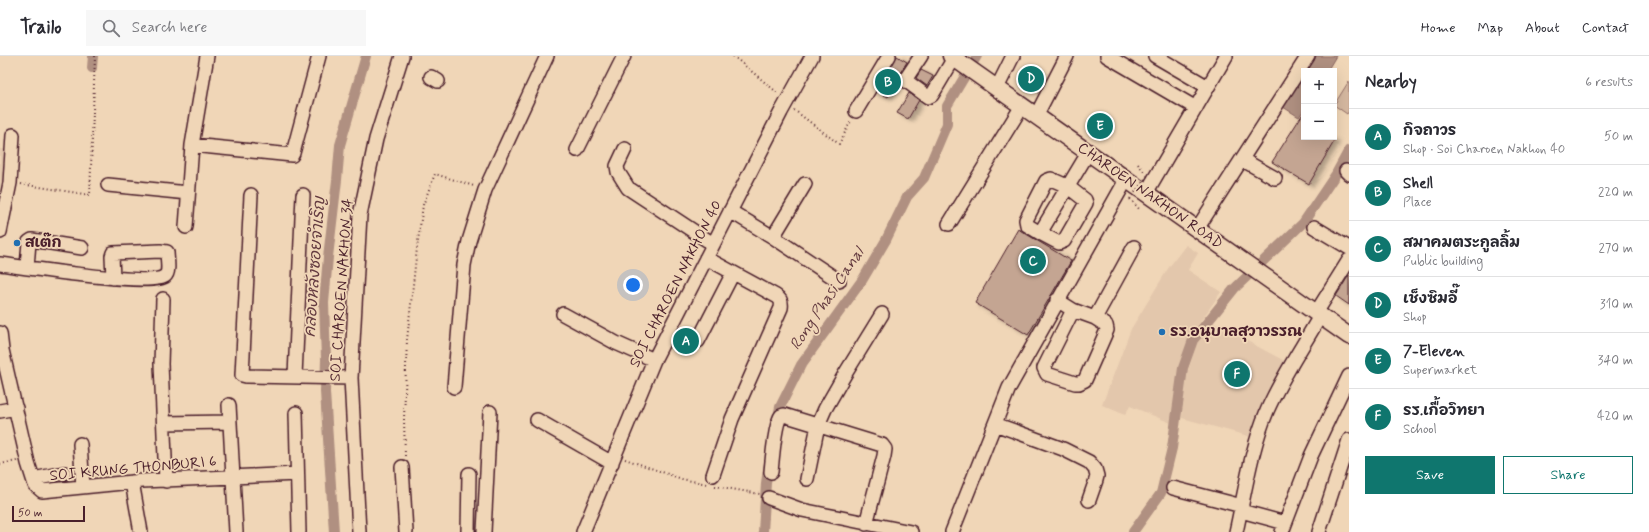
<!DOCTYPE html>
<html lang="en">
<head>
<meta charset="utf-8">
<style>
  :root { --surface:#fff; --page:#f7f7f7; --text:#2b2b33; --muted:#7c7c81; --line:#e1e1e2; --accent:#0f766e }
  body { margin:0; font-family:Mynerve,"Playpen Sans Thai",sans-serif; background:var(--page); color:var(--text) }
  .controls { position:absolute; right:12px; top:12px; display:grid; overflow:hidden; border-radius:0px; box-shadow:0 4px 16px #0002 }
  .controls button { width:36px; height:36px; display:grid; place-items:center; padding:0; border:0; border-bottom:1px solid var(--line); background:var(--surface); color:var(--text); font:20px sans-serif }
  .scale { position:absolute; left:12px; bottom:10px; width:73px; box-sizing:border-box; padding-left:4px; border:2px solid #4a1f2b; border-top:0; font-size:11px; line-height:14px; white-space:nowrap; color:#4a1f2b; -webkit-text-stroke:3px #f0d6b7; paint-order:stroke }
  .you { position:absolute; left:633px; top:229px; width:14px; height:14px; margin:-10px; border:3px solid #fff; border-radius:50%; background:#1a73e8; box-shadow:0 0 0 6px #1a73e833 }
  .badge { display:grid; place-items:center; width:26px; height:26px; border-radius:50%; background:var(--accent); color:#fff; font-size:13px; font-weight:700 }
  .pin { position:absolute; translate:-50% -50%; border:2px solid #fff; box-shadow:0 1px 4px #0006 }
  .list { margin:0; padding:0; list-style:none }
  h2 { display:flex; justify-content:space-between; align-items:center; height:52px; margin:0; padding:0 16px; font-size:17px }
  h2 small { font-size:13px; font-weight:400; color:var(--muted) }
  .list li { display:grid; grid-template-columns:26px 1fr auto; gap:12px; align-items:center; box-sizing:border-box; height:56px; padding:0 16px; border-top:1px solid var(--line) }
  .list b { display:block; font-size:15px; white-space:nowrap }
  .list p { margin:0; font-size:13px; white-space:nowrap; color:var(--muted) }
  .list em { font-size:13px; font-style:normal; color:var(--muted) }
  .actions { display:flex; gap:8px; padding:12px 16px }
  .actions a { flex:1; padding:9px 0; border:1px solid var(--accent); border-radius:0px; text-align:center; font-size:14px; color:var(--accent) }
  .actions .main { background:var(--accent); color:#fff }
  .icon { flex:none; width:22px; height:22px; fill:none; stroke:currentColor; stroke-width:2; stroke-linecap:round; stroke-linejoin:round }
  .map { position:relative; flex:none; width:1349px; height:476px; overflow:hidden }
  header { display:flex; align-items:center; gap:24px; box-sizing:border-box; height:56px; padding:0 20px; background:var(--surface); border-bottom:1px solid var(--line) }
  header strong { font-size:19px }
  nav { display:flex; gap:22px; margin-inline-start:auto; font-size:14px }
  .search { width:280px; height:36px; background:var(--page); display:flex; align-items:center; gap:10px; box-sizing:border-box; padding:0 14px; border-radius:0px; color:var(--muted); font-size:15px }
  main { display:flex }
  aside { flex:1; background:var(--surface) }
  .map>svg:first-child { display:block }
  .built { fill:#e3c7ac }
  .green { fill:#d5b8a0; stroke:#906c66 }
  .water { fill:#b09081; stroke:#87635f }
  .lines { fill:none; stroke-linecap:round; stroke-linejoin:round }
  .canal { stroke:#b09081; stroke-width:10 }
  .building { fill:#c4a592; stroke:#4a1f2b; filter:url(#shadow) }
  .minor-casing { stroke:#4a1f2b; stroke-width:16 }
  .major-casing { stroke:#4a1f2b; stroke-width:19 }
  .path { stroke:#4a1f2b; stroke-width:2; stroke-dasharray:1 3; stroke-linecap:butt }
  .minor { stroke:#f0d6b7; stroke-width:13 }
  .major { stroke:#f0d6b7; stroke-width:16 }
  .path-bridge { stroke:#4a1f2b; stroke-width:2; stroke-dasharray:1 3; stroke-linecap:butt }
  .poi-dot { fill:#1f6fb2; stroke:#f0d6b7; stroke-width:1.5 }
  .labels { text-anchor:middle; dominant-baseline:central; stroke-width:3.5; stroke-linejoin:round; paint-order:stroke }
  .street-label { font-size:15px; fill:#4a1f2b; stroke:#f0d6b7 }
  .poi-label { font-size:15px; font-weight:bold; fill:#4a1f2b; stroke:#f0d6b7; text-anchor:start }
  .water-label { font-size:16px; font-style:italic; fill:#643b40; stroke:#f0d6b7 }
</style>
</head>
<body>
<header>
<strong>Trailo</strong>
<div class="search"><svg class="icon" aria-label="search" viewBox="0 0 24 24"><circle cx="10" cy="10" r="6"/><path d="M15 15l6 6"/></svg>Search here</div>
<nav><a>Home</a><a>Map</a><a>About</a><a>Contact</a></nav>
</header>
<main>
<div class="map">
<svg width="1349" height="476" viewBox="0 0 1349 476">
  <defs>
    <filter id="shadow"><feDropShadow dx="4.5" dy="2.5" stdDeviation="2" flood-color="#0004"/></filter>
  </defs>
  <rect width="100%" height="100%" fill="#f0d6b7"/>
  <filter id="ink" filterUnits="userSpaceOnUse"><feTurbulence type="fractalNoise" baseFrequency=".025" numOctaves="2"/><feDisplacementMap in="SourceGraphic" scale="8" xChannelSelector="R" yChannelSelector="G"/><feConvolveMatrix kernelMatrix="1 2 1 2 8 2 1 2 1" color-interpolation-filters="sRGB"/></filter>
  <g filter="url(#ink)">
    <!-- built -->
    <path class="built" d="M0 93H4L0 168Z
      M1186 189 1198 197 1188 214 1221 236 1191 279 1178 317 1171 367 1130 350 1125 359 1102 349 1131 273 1169 211Z
      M1212 266 1292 309 1259 383 1182 362 1184 327 1197 287Z"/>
    <!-- green -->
    <path class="green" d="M1349 25V55L1347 58 1334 49Z"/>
    <!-- water -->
    <path class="water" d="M1314 0H1336L1327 15H1305Z
      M1304 17V53L1299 61 1283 51Z"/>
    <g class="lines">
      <!-- canal -->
      <path class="canal" d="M92 12 93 0
        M777 366 780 351 801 309 863 223 886 184 907 141 924 122 947 68V50L977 0
        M334 476 325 336 326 303 324 247 328 201 337 124 340 89 366 0
        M763 476 766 427 769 407
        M1133 476 1161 437 1172 392 1183 312 1193 284 1234 233 1303 167 1336 118 1349 94"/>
    </g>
    <!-- building -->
    <path class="building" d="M897 0 907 6 898 20 888 41 877 35Z
      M921 14 933 20 927 30 916 22Z
      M909 37 919 44 908 63 897 57Z
      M1304 56V81H1330L1335 84 1309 128 1272 106Z
      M1018 173 1071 205 1028 279 975 247Z
      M1349 219V249L1336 240Z"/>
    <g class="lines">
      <defs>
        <path id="minor" d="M921 0 905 24 928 41 932 39 954 2
          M1107 0 1196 52
          M1155 0 1208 31
          M431 21 438 25
          M997 32 1013 0
          M856 55 889 0
          M1036 60 1067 0
          M192 89 292 99 293 97 319 0
          M625 93 617 110 618 116 628 132 713 188
          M577 94 624 0
          M1243 104 1275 122
          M1346 115 1349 118
          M108 129 188 137
          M1146 137 1226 0
          M251 139 242 319 246 320 351 322
          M730 155 773 181 839 225
          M949 168 1022 50
          M186 171 192 89 207 0
          M1314 171 1349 192
          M1197 173 1308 0
          M0 176 10 127 13 79
          M1040 177 1027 169 1026 164 1046 125 1051 123 1067 130 1085 144 1086 147 1064 185 1059 187 1040 177 1088 97
          M773 181 805 128
          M706 202 776 240C781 243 782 246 781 252L732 363 713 419
          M0 208C23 211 153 231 165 220 170 216 167 202 167 196L160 195 113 197 112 200 113 222
          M27 211 29 186 32 184 82 192
          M163 243 161 308 166 425
          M1057 244 1073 254 1095 262 1106 269 1107 274 1085 324 1079 327H1075L1047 318 1044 312 1073 254
          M1316 257 1349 204
          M563 258 616 287 654 304
          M1095 262 1134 191
          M0 277 2 294 28 407 35 429 42 435 142 425 297 418
          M698 285 733 217
          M295 320 303 139
          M454 331 464 209 469 185 485 134 547 0
          M229 349 236 476
          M0 355 16 352
          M296 357 299 476
          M537 364 612 407
          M164 367 230 366
          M995 368 1063 393 1089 406 1095 413 1097 420 1096 424 1089 444
          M80 388 83 431
          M402 411 406 476
          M771 416C772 405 775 367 781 360L784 359 882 389 885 393 884 400 866 468
          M33 423 64 417
          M807 423 818 369 825 353 845 318 882 258
          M132 426 141 476
          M1173 432 1242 450
          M769 442 802 454 911 476
          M1241 455 1285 467
          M359 476 351 322 360 159 376 83 402 0
          M468 476 469 418
          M484 476 490 356
          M583 476 654 304 781 56 812 0
          M952 476 1009 332 1126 124
          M1236 476C1245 436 1251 393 1267 355 1281 322 1302 292 1320 260
          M1282 476 1311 400 1349 320
          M1319 476 1349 384"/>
        <path id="major" d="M951 0 1349 280"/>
      </defs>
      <!-- minor casing -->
      <use href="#minor" class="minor-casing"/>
      <!-- major casing -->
      <use href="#major" class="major-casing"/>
      <!-- path -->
      <path class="path" d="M733 0 779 38
        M794 54 839 88 851 65
        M1138 108 1145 117
        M21 128 90 139 95 0
        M1130 143 1140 154
        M405 400 404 363 407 284 417 192 423 149 435 118 474 130
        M625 403 682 423 707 428
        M0 408 17 405
        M715 430 760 438"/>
      <!-- minor -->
      <use href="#minor" class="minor"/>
      <!-- major -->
      <use href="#major" class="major"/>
      <!-- path-bridge -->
      <path class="path-bridge" d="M1130 143 1148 119"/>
    </g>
  </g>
  <!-- markers -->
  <g class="poi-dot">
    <circle cx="17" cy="187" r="4"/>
    <circle cx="1162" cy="276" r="4"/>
  </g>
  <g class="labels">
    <!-- street labels -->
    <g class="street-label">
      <text transform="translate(1150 140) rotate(35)">CHAROEN NAKHON ROAD</text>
      <text transform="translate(676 228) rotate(-63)">SOI CHAROEN NAKHON 40</text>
      <text transform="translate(342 234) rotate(-86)">SOI CHAROEN NAKHON 34</text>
      <text transform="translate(133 413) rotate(-5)">SOI KRUNG THONBURI 6</text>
    </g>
    <!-- poi labels -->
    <g class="poi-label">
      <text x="25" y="187">สเต๊ก</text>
      <text x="1170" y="276">รร.อนุบาลสุวาวรรณ</text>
    </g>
    <!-- water labels -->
    <g class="water-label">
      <text transform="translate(315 211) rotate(-86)">คลองหลังซอยจำเริญ</text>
      <text transform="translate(827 243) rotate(-56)">Rong Phasi Canal</text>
    </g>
  </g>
</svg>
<div class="controls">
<button>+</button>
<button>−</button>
</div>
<div class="scale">50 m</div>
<div class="you"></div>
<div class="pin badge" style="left:686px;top:285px">A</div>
<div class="pin badge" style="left:888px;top:26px">B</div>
<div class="pin badge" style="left:1033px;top:205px">C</div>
<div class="pin badge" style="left:1031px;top:23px">D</div>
<div class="pin badge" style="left:1100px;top:70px">E</div>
<div class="pin badge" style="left:1237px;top:318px">F</div>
</div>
<aside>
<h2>Nearby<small>6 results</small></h2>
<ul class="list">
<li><span class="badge">A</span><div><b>กิจถาวร</b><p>Shop · Soi Charoen Nakhon 40</p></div><em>50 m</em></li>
<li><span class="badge">B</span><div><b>Shell</b><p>Place</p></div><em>220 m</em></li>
<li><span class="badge">C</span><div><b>สมาคมตระกูลลิ้ม</b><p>Public building</p></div><em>270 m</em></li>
<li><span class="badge">D</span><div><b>เช็งซิมอี๊</b><p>Shop</p></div><em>310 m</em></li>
<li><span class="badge">E</span><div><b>7-Eleven</b><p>Supermarket</p></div><em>340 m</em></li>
<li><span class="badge">F</span><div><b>รร.เกื้อวิทยา</b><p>School</p></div><em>420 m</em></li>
</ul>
<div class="actions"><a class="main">Save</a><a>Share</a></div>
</aside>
</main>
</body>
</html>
